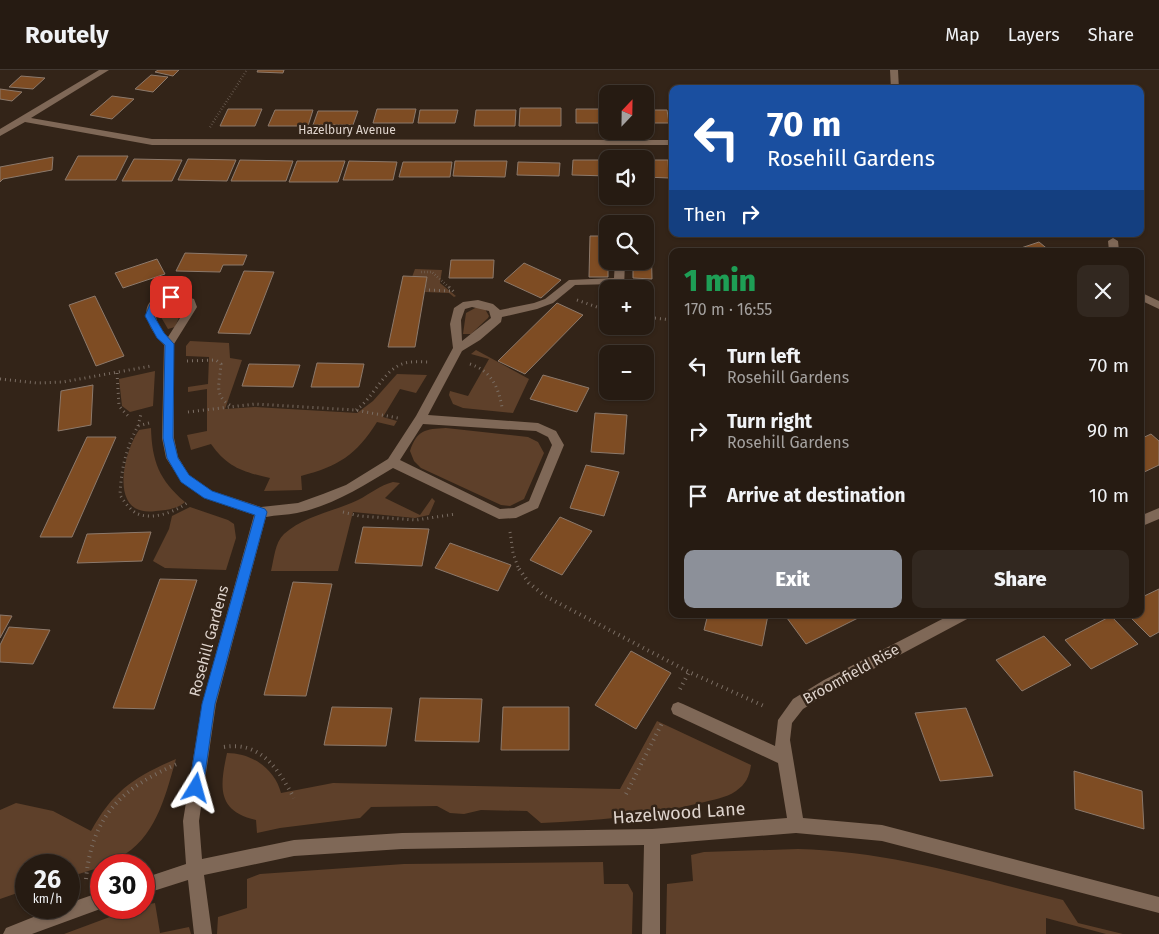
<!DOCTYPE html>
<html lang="en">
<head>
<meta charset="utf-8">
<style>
	:root { --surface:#261b12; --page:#322820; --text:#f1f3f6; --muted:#a4a19f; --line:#423932; --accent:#8c9099 }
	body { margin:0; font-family:"Fira Sans",sans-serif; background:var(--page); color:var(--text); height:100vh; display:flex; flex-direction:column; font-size:19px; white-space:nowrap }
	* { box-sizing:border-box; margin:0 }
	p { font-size:16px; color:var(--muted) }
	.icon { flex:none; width:28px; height:28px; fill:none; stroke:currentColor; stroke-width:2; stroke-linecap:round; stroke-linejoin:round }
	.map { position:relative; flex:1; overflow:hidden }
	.sheet { position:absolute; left:669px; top:178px; width:475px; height:370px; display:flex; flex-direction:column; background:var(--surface); border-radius:10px; box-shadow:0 1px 4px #0004,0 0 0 1px var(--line) }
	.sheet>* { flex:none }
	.guide { position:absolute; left:669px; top:15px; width:475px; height:152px; border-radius:10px; box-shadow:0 1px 4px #0004,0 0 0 1px var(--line); background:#1a4fa0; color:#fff; overflow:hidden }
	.needle { width:32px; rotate:22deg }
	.controls { position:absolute; left:599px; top:15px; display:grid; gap:10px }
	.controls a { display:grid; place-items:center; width:55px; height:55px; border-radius:10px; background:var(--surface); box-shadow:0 1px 4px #0004,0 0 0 1px var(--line); font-size:25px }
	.speed { position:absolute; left:15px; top:784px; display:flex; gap:10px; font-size:25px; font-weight:700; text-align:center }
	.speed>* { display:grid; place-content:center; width:65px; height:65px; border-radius:50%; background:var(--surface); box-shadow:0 1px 4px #0004,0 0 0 1px var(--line); line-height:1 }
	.speed small { font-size:12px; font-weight:400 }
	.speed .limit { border:8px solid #d22; background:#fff; color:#111 }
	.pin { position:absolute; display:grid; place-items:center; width:42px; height:42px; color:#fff; margin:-21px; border-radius:10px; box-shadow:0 2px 8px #0006 }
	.me { position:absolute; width:55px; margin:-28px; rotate:8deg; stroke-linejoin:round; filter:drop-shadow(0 0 4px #0008) }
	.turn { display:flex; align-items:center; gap:18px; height:105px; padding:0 15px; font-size:22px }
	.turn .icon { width:65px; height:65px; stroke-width:2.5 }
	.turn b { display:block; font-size:35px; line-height:42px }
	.then { display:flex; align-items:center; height:48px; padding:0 15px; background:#0003; gap:10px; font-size:19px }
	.round { display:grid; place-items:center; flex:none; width:52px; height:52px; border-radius:10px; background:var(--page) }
	.summary { display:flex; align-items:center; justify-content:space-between; height:85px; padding:0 15px }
	h1 { font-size:30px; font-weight:800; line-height:38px; color:#1e9e55 }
	.action { display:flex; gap:10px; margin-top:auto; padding:10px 15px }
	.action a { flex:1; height:58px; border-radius:10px; background:var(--accent); color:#fff; font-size:20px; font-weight:800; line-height:58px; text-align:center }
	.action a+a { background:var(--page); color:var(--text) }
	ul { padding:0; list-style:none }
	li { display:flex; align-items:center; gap:15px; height:65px; padding:0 15px }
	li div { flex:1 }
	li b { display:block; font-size:19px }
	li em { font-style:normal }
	header { display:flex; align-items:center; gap:30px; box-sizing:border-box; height:70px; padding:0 25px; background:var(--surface); border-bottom:1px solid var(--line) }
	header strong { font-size:24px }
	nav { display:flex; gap:28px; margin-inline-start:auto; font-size:18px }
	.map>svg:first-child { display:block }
	.green { fill:#5e402a }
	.building { fill:#7e4c23; stroke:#8c796b }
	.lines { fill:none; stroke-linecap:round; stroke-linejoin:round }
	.path-far2 { stroke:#7a6d63; stroke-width:2.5; stroke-dasharray:0.5 2.5; stroke-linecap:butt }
	.path-far1 { stroke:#7a6d63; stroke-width:3; stroke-dasharray:1 4; stroke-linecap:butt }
	.path { stroke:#7a6d63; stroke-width:4; stroke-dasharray:1 4.5; stroke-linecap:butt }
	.minor { fill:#7f6857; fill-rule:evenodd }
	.route { fill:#1a73e8; stroke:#114b97 }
	.labels { text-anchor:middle; stroke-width:5; stroke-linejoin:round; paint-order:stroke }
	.far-street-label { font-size:12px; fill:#dfd4cd; stroke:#332418 }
	.street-label { font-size:15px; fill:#dfd4cd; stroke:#332418 }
	.near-street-label { font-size:18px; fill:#dfd4cd; stroke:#332418 }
</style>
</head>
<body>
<header>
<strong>Routely</strong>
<nav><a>Map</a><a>Layers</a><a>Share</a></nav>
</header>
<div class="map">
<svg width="1159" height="864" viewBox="0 0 1159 864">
	<rect width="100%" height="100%" fill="#332418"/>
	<!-- green -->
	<path class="green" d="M 415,199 L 442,200 L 440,213 L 456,226 L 454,227 L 449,223 L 425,222 L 427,207 L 412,207 Z
		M 174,232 L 179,234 L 183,238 L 175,257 L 168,259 L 158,242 C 160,234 167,233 174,232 Z
		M 477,237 L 485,239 L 489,246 L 488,248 L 471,264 L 463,264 L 466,243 Z
		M 190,271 L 229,273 L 230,288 L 242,290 L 225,339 L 255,337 L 357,343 L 373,331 L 397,304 L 427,305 L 416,323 L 400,319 L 383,347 L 397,351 L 394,356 L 377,352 C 356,385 339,396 301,406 L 302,420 L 264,421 L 270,408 C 243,402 227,397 211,374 L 191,380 L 187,365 L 207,361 L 207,319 L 188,322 L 188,317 L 208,314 L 209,287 L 186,286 L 186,276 Z
		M 476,280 L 529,309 L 513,343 L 463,338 L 453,334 L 449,325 L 450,321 L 468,326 L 489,289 L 471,284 Z
		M 155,301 L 153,336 L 130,342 L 122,336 L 119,309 Z
		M 151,358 C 152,391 159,410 185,432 C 177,439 167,440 156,441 C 108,448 123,383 139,360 Z
		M 446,358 L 528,367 L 538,372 L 544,383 L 524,429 L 510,436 L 501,435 L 421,398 L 414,391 L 410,381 C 417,360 425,359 446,358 Z
		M 393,412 L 400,413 L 385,428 L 420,445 L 432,428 L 435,431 L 429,445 L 415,448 L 353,442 L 338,501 L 271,501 C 274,489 275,472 284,464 C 304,446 335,441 358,430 C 370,424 380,415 393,412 Z
		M 190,437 L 228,450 L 234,454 L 236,468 L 226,500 L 165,498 L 153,491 L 169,459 L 172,446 Z
		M 657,651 L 751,695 C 749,707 746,714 736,721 C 726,728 712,730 700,733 C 648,746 595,751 541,753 L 527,741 L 481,740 L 464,744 L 450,743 L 437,736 L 371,737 L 360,748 L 280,758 L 257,763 L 256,750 C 216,741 220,716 227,683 C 252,683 275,699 281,723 L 333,713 L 620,719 Z
		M 176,689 C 165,727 156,768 119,788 C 113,791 108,795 101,795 L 101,797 L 69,807 L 69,795 L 26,795 L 26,820 L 0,829 L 0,740 L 16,733 L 53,741 L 91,761 C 113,721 134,707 176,689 Z
		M 798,779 C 889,781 975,808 1063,830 L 1078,853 L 1123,864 L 1106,864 L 1046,848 L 1046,864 L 666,864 L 667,814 L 693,811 L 691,785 L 704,782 Z
		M 603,792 L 604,814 L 628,814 L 633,823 L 632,864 L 217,864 L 218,847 L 247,838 L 247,809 L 260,804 L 404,794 Z
		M 155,833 L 160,863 L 189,857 L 191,864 L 64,864 L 134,838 L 144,838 L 144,835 Z"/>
	<!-- building -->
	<path class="building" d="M 158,0 L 179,0 L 173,6 L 155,2 Z
		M 258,0 L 284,0 L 283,3 L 257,2 Z
		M 151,5 L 168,7 L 153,22 L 135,19 Z
		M 21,6 L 45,8 L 33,19 L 9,17 Z
		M 0,19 L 22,22 L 12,31 L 0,29 Z
		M 112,26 L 134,29 L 112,49 L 90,45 Z
		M 520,38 L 561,38 L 561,56 L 519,56 Z
		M 228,39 L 262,39 L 255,56 L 220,56 Z
		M 377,39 L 416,39 L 413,53 L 373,53 Z
		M 576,39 L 608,39 L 608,53 L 576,53 Z
		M 275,40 L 313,40 L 308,56 L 268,56 Z
		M 420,40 L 458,40 L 455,53 L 418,53 Z
		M 476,40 L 516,40 L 515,56 L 474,56 Z
		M 645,40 L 667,40 L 669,53 L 645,53 Z
		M 318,41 L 358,41 L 353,55 L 313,55 Z
		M 78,86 L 128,86 L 116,110 L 65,110 Z
		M 53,87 L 52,100 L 3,109 L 0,112 L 0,97 Z
		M 134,89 L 182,90 L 172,111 L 122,111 Z
		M 188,89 L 236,90 L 227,111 L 178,110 Z
		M 240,90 L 293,91 L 286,111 L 231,111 Z
		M 573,90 L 608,90 L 608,106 L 572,105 Z
		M 645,90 L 668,90 L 669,108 L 645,107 Z
		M 297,91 L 345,91 L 338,112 L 289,112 Z
		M 349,91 L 397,92 L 393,110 L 343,110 Z
		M 455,91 L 507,91 L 505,107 L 453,106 Z
		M 403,92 L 452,92 L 450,107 L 399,107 Z
		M 518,92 L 560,93 L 559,106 L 517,105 Z
		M 590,166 L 608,166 L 608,207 L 589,207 Z
		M 645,167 L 651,168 L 652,209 L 633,208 L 633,191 L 645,191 Z
		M 1039,172 L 1050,181 L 1025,181 L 1021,178 Z
		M 185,183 L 247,185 L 243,195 L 223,195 L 220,202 L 176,201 Z
		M 157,189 L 165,204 L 123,218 L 115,203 Z
		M 451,190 L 494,190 L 493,208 L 449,208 Z
		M 524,193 L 561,210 L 541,228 L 504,211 Z
		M 244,201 L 274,202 L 250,264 L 218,263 Z
		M 403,206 L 427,207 L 415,277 L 388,277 Z
		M 95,226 L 124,286 L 96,296 L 69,235 Z
		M 557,233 L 583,245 L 525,304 L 498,291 Z
		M 317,293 L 364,294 L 359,317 L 311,317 Z
		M 249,294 L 300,295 L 293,317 L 242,316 Z
		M 543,305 L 589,318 L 577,342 L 530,329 Z
		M 93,315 L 91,355 L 58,361 L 61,321 Z
		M 595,343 L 627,345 L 624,384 L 591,382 Z
		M 1151,364 L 1159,371 L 1159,395 L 1140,404 L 1140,369 Z
		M 87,367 L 116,367 L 72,467 L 40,467 Z
		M 586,395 L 619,402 L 604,446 L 570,438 Z
		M 560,447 L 592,461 L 562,505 L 530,490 Z
		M 363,457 L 429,459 L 422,496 L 355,493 Z
		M 151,462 L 142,491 L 77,493 L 87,464 Z
		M 450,473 L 511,495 L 498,521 L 435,498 Z
		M 160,509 L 197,510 L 154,639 L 113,638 Z
		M 293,512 L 332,514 L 306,626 L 264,625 Z
		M 1159,519 L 1159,562 L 1150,567 L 1127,544 L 1140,544 L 1140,528 Z
		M 708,544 L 768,545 L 762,576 L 704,560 Z
		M 784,544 L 855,544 L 858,548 L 806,574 Z
		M 0,545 L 12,546 L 0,568 Z
		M 1111,546 L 1138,574 L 1091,599 L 1065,570 Z
		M 9,557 L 50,560 L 33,594 L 0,592 L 0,575 Z
		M 1044,566 L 1071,595 L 1022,621 L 996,590 Z
		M 631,581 L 671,603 L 636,659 L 595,635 Z
		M 420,628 L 482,629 L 479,672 L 415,671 Z
		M 332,637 L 392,638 L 386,676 L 324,675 Z
		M 503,637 L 569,637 L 569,680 L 501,680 Z
		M 966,638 L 993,706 L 940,711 L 915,643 Z
		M 1074,701 L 1142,721 L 1144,759 L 1075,739 Z"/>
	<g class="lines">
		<!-- path-far2 -->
		<path class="path-far2" d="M 210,57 L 247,0
			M 421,202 L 432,202 L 450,218"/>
		<!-- path-far1 -->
		<path class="path-far1" d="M 449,217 L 454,222
			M 429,220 L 452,221
			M 577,230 L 608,241
			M 645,247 L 672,250
			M 187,291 L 216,290 L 221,294 C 220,311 213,326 230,335
			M 470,294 C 491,301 498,316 502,337
			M 117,303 L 119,336 L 128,346
			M 0,309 L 37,313 L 63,312 L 151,296
			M 356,340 C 374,328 383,299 405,293 C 412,291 421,292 429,292
			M 188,342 L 255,334 L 355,340 L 398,348
			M 149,353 L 138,356 C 126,378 121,400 120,425 C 124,431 129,439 136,443 C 151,451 176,442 188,432
			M 138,356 L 141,344
			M 343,442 L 359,446 L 416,450 L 456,444
			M 510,462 L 513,483 L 519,500"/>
		<!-- path -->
		<path class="path" d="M 519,499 L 529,513 L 545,526 L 689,602 L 764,636
			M 680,619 L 689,602
			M 224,677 C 261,671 278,699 294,728
			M 626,724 L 663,651
			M 86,809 C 92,745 122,718 179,693"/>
		<!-- minor -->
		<path class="minor" d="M 99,0 L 109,0 L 31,48 L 152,69 L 672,70 L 672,75 L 152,75 L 25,52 L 0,66 L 0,59 Z
			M 890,0 L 898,0 L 899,19 L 891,19 Z
			M 1113,168 L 1118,171 L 1119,181 L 1109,181 L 1108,171 Z
			M 615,191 L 625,191 L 624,219 L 614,219 L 614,214 L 575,215 L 553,233 L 537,239 L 502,247 L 501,252 L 480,270 L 462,281 L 428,345 L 538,353 L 556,361 L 564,375 L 538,438 L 516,448 L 499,449 L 393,398 C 363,416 332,436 297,443 C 287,445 276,445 266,447 L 216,634 L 199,751 L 202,789 L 294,770 L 402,763 L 652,759 L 787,748 L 778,693 L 673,644 L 671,639 L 673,634 L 678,632 L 683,634 L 775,676 L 778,650 L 793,629 L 824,610 L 952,544 L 971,544 L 969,548 L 834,620 L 803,639 L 792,653 L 790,670 L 803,748 L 882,755 L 1159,827 L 1159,843 L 882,771 L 796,763 L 660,774 L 660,864 L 642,864 L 644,775 L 402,779 L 294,786 L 204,805 L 212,864 L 194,864 L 188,810 L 144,824 L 144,808 L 186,794 L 183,751 L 202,634 L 254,445 L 204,428 L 181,411 L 166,388 L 162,368 L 164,275 C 129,239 150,214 194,229 L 197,237 L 174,274 L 174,368 L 178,387 L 189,405 L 212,421 L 261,437 L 298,433 L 323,424 L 346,415 L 388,389 L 416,346 L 453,278 L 450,254 L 454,238 L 463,232 L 478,230 L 493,234 L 500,240 L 534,233 L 545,229 L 569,210 L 614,208 ZM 172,231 L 186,233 L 187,237 L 168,267 C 160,258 152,248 158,236 ZM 472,237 L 489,241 L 491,248 L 462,271 L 461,250 L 465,239 ZM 423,354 L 536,361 L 548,367 L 552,375 L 529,431 L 514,438 L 500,439 L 400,390 Z
			M 1140,222 L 1159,231 L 1159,239 L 1140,230 Z
			M 1159,438 L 1159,449 L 1140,457 L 1140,446 Z
			M 101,822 L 101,838 L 103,838 L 32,864 L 3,864 L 6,858 L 56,838 L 69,838 L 69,833 Z"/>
	</g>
	<!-- route -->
	<path class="route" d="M 171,224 L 176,227 L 175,229 L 158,236 L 154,246 L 164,263 L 174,274 L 173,368 L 178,388 L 189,405 L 212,421 L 265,439 L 267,442 L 215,634 L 203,718 L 201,723 L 196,725 L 191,723 L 189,718 L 202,634 L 255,445 L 204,428 L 181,412 L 167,388 L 163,368 L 165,275 L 157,268 L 145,246 L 151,232 Z"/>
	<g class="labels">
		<!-- far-street labels -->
		<g class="far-street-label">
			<text x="347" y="64">Hazelbury Avenue</text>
		</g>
		<!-- street labels -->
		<g class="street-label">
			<text transform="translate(209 571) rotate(-75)" y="5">Rosehill Gardens</text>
			<text transform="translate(851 604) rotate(-29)" y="5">Broomfield Rise</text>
		</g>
		<!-- near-street labels -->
		<g class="near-street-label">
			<text transform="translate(679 743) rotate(-4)" y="6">Hazelwood Lane</text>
		</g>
	</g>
</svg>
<div class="controls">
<a><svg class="needle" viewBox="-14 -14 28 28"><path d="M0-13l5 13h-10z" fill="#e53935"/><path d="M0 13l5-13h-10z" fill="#a4a19f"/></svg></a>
<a><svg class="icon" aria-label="sound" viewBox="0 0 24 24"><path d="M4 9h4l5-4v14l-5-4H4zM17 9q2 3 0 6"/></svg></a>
<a><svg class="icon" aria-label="search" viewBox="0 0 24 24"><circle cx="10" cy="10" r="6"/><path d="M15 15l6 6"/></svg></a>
<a>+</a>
<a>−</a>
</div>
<div class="speed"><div>26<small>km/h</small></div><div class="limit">30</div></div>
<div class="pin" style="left:171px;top:227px;background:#d93025"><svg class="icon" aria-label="arrive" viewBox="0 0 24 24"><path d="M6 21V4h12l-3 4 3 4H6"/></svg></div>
<svg class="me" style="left:196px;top:718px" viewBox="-20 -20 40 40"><path d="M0-17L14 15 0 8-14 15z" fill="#1a73e8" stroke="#fff" stroke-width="4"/></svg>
<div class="guide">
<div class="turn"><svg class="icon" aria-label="left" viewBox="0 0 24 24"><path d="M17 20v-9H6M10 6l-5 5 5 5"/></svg><div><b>70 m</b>Rosehill Gardens</div></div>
<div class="then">Then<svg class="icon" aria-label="right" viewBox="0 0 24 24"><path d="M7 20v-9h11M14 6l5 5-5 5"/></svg></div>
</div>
<section class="sheet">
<div class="summary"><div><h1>1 min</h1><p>170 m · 16:55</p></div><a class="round"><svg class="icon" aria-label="close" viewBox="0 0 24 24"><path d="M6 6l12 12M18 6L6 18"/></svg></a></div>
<ul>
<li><svg class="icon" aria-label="left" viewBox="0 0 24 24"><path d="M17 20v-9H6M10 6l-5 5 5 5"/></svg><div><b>Turn left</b><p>Rosehill Gardens</p></div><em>70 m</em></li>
<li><svg class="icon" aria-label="right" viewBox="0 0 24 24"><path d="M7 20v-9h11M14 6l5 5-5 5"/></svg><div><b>Turn right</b><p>Rosehill Gardens</p></div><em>90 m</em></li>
<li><svg class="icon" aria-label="arrive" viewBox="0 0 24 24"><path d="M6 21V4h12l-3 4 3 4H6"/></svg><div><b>Arrive at destination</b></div><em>10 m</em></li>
</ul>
<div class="action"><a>Exit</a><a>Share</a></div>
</section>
</div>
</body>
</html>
